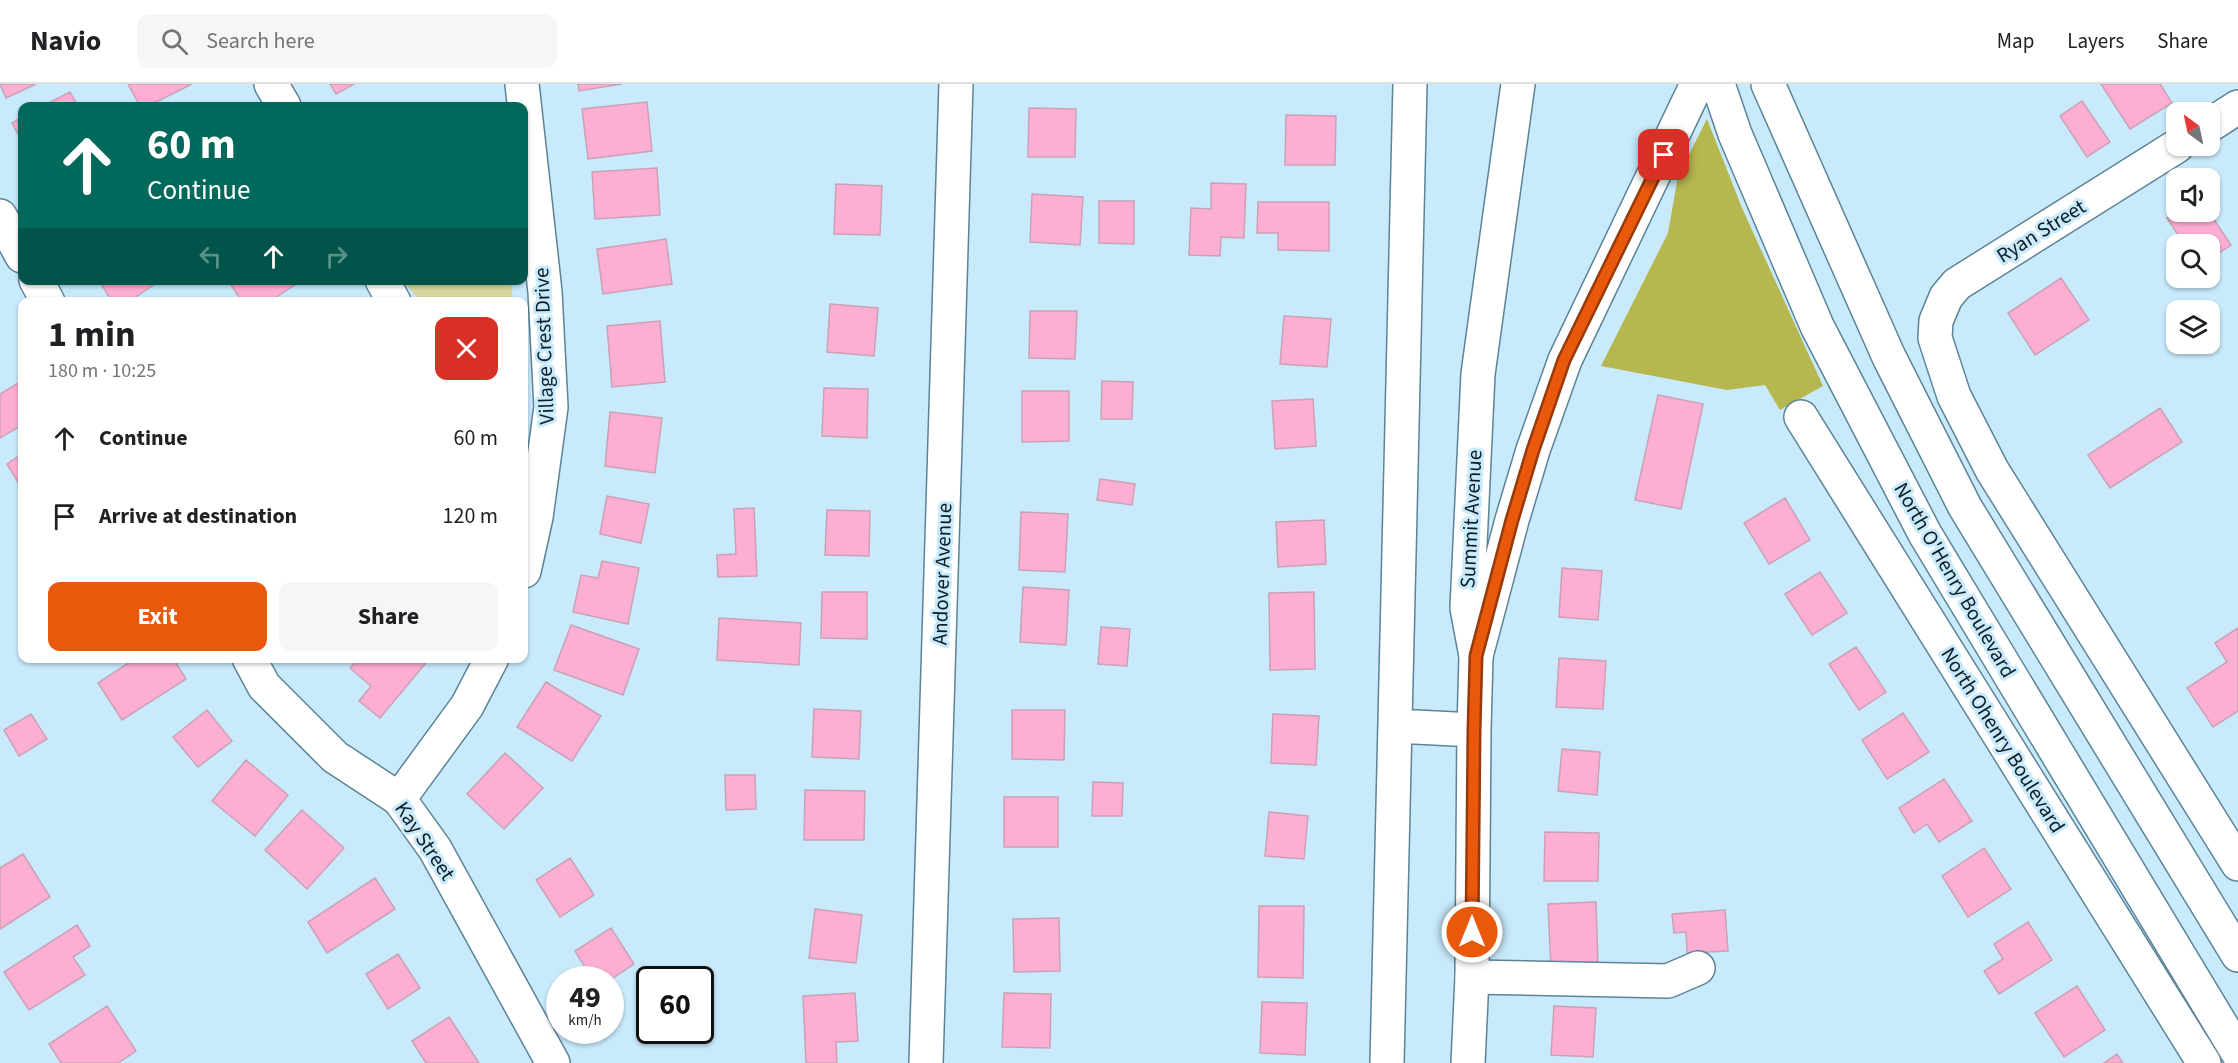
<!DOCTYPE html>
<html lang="en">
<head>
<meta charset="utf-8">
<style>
	:root { --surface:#fff; --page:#f6f6f6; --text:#202124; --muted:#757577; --line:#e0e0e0; --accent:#ea580c }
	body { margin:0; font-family:"Source Sans 3",sans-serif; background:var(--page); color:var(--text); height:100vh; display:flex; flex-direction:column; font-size:22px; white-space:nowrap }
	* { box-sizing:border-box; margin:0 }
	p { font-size:20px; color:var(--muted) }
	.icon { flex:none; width:33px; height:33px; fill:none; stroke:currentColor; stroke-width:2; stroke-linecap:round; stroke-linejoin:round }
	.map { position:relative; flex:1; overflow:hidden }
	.details { position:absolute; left:18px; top:213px; width:510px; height:366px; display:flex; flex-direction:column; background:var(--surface); border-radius:12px; box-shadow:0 2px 4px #0004 }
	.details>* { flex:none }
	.banner { position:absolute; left:18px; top:18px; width:510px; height:183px; border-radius:12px; box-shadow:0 2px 4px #0004; background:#00695c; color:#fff; overflow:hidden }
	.needle { width:39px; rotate:327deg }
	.tools { position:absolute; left:2166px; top:18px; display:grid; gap:12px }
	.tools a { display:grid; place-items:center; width:54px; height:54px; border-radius:12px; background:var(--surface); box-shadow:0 2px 4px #0004; font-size:30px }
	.speed { position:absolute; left:546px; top:882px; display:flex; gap:12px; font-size:30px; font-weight:700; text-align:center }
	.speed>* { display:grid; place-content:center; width:78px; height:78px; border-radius:50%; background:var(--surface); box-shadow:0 2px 4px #0004; line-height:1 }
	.speed small { font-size:15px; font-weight:400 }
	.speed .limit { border:3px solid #111; border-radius:9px; background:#fff; color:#111 }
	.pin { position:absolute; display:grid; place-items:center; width:51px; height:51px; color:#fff; margin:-26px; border-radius:12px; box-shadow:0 3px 9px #0006 }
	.me { position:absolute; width:66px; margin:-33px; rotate:0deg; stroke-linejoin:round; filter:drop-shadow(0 0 4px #0008) }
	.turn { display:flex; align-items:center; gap:21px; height:126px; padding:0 30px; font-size:27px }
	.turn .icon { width:78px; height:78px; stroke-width:2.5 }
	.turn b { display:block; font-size:42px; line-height:51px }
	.lanes { display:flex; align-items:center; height:57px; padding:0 30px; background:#0003; justify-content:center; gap:30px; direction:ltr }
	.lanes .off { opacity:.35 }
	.round { display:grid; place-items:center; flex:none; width:63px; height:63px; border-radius:12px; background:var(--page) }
	.head { display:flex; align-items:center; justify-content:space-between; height:102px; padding:0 30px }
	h1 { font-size:36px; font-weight:700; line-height:45px }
	.primary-button { display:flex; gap:12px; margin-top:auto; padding:12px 30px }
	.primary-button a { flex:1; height:69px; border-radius:12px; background:var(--accent); color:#fff; font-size:24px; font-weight:700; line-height:69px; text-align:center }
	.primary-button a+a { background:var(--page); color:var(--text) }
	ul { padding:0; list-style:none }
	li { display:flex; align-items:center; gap:18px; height:78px; padding:0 30px }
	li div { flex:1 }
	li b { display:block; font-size:22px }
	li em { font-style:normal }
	header { display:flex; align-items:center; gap:36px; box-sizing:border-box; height:84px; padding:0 30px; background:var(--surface); border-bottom:2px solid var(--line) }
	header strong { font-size:28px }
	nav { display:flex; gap:33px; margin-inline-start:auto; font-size:21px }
	.search { width:420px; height:54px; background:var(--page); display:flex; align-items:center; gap:15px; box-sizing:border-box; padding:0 21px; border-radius:12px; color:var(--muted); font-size:22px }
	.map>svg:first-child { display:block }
	.green { fill:#d6d89b }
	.forest { fill:#b6b74f }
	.building { fill:#fcaed3; stroke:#cba2b5; stroke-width:1.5 }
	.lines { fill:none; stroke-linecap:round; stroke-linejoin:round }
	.minor-casing { stroke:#5b8497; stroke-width:36 }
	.major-casing { stroke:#5b8497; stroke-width:36 }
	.highway-casing { stroke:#5b8497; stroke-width:36 }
	.minor { stroke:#fff; stroke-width:33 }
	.major { stroke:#fff; stroke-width:33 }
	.highway { stroke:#fff; stroke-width:33 }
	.route-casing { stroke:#983908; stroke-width:15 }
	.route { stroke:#ea580c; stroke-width:10 }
	.labels { text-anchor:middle; stroke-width:6; stroke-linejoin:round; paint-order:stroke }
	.street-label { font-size:21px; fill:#0d1e25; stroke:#c8eafc }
</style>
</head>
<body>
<header>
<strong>Navio</strong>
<div class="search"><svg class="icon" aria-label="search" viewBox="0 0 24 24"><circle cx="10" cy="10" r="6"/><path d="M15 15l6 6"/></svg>Search here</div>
<nav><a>Map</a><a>Layers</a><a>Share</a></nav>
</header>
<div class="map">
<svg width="2238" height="979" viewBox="0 0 2238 979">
	<rect width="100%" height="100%" fill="#c8eafc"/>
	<!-- green -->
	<path class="green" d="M 403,197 L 511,197 L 513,217 L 420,217 Z"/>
	<!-- forest -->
	<path class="forest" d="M 1707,35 L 1742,124 L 1823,302 L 1780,326 L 1765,301 L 1727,306 L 1601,282 L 1668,149 L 1678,92 Z"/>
	<!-- building -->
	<path class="building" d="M 0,0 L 36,0 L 6,14 Z
		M 128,0 L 192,0 L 148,22 L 140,22 Z
		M 330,0 L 354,0 L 336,10 Z
		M 578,0 L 622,0 L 579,7 Z
		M 2101,0 L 2160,0 L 2172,19 L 2130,45 Z
		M 70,8 L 78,22 L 43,22 Z
		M 2082,17 L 2110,58 L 2087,73 L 2060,32 Z
		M 647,18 L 652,67 L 588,75 L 582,25 Z
		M 1029,24 L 1076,25 L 1075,73 L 1028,73 Z
		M 1286,31 L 1336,32 L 1335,81 L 1285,81 Z
		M 22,33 L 22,58 L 12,39 Z
		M 657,84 L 660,131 L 595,135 L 592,88 Z
		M 1211,99 L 1246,100 L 1244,154 L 1221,153 L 1220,172 L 1189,171 L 1191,124 L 1211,125 Z
		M 836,100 L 882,102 L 880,151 L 834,150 Z
		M 1032,110 L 1083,113 L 1080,161 L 1030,158 Z
		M 1099,117 L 1134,117 L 1134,160 L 1099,159 Z
		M 1258,118 L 1329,118 L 1329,167 L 1278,166 L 1278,149 L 1257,149 Z
		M 2177,128 L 2209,128 L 2231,161 L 2210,175 L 2210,160 L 2184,160 L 2167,134 Z
		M 666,155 L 672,200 L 603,210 L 597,165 Z
		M 2061,194 L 2089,236 L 2035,271 L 2008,229 Z
		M 99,196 L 161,196 L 128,218 L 112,218 Z
		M 228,196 L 302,196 L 269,218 L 242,218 Z
		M 830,220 L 878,224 L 874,272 L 827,268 Z
		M 1030,227 L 1077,227 L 1075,275 L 1029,274 Z
		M 1284,232 L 1331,235 L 1327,283 L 1280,280 Z
		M 660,237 L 665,298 L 612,303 L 607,242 Z
		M 1102,297 L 1133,298 L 1132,335 L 1101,335 Z
		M 20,298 L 22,302 L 22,341 L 0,354 L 0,310 Z
		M 824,304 L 868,305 L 867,354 L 822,352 Z
		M 1022,307 L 1069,307 L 1069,357 L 1022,358 Z
		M 1658,311 L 1703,320 L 1681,425 L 1635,416 Z
		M 1313,315 L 1316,362 L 1275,365 L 1272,317 Z
		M 2160,324 L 2182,358 L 2110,404 L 2088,371 Z
		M 610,328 L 662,334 L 655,389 L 605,382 Z
		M 22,370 L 22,405 L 7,380 Z
		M 1100,395 L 1135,400 L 1132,421 L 1097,416 Z
		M 607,412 L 649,420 L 641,459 L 600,450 Z
		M 1785,414 L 1810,456 L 1769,480 L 1744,439 Z
		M 754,424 L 757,492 L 718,493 L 717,471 L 736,470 L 734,425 Z
		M 827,426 L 870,427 L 869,472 L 825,471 Z
		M 1021,428 L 1068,430 L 1065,488 L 1019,486 Z
		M 1324,436 L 1326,480 L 1278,483 L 1276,438 Z
		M 602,477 L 639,484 L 628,540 L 573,528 L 581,491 L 598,494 Z
		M 1562,484 L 1602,487 L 1598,536 L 1559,533 Z
		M 1820,488 L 1847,529 L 1812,551 L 1785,510 Z
		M 1023,503 L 1069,506 L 1066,561 L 1020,558 Z
		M 822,508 L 867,508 L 867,555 L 821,554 Z
		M 1314,508 L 1315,585 L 1270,586 L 1269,509 Z
		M 719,534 L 801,539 L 799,581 L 717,576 Z
		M 571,541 L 639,565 L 623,611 L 554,586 Z
		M 1101,543 L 1130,545 L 1127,582 L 1098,580 Z
		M 2238,544 L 2238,627 L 2213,643 L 2187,604 L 2227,578 L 2215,559 Z
		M 1856,563 L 1886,608 L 1859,626 L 1829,580 Z
		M 136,574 L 173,574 L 186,595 L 122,636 L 98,599 Z
		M 359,574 L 430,574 L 380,634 L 359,617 L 371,602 L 350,584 Z
		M 1559,574 L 1606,577 L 1603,625 L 1556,623 Z
		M 546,598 L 601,632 L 572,677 L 517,643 Z
		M 814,625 L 861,627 L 859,675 L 812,673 Z
		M 207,626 L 232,657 L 198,683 L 173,653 Z
		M 1012,626 L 1065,626 L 1064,676 L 1012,675 Z
		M 1903,629 L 1929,668 L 1887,695 L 1862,656 Z
		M 31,630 L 47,655 L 19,672 L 4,646 Z
		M 1273,630 L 1319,632 L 1316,681 L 1271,679 Z
		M 1562,665 L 1600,668 L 1597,711 L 1558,707 Z
		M 505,669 L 543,704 L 504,745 L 467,710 Z
		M 246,676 L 288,711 L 255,752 L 212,717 Z
		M 725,691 L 755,691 L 756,725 L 726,726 Z
		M 1944,695 L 1972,737 L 1939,758 L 1927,740 L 1914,749 L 1899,724 Z
		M 1093,698 L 1123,699 L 1122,732 L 1092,732 Z
		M 805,706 L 865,707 L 864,756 L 804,756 Z
		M 1004,713 L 1058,713 L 1058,763 L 1004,763 Z
		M 302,726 L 344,764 L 307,805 L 265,766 Z
		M 1269,728 L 1308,732 L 1304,775 L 1265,772 Z
		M 1545,748 L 1599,749 L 1598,797 L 1544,797 Z
		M 1984,764 L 2011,805 L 1968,833 L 1942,792 Z
		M 23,770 L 50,813 L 0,845 L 0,784 Z
		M 570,774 L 594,811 L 560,833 L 536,796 Z
		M 375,794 L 395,825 L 327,869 L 308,838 Z
		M 1596,818 L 1598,883 L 1551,885 L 1548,820 Z
		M 1259,822 L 1304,822 L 1303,894 L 1258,893 Z
		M 815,825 L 862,831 L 856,879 L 809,874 Z
		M 1725,826 L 1728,867 L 1687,869 L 1686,848 L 1674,849 L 1672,830 Z
		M 1059,834 L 1060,887 L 1014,888 L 1013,835 Z
		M 2028,838 L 2052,876 L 1999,910 L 1984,887 L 2003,875 L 1994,860 Z
		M 77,841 L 90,862 L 73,873 L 85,891 L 29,926 L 4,888 Z
		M 611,844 L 634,880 L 610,896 L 593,896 L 575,867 Z
		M 398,870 L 420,904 L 388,925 L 366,890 Z
		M 2077,902 L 2105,946 L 2064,973 L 2035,929 Z
		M 855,909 L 858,957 L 836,958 L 837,979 L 806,979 L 803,912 Z
		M 1004,909 L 1051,910 L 1050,964 L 1002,963 Z
		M 1262,918 L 1307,919 L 1305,971 L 1260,969 Z
		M 107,922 L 136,967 L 118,979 L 61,979 L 49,960 Z
		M 1554,922 L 1596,924 L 1593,973 L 1551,971 Z
		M 449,933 L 479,979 L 426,979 L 412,957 Z
		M 2117,970 L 2123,979 L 2104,979 Z"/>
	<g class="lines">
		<!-- minor casing -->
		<g class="minor-casing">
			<path id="minor" d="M 271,0 L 284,22
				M 522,0 L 545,208 L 551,323 L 536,433 L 524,487
				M 2210,41 L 2238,23
				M 2177,62 L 1957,200 L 1946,213 L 1936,237 L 1935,254 L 1954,312 L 1992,386 L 2238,780
				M 0,132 L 22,172
				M 36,196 L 48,218
				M 382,196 L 394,218
				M 1801,333 L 2204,979
				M 249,574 L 264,602 L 335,673 L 399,715 L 435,765 L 553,979
				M 399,715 L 467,622 L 492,574
				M 1472,893 L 1668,897 L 1698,884
				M 926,979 L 956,0"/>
		</g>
		<!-- major casing -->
		<g class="major-casing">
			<path id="major" d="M 1396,642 L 1474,646
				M 1387,979 L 1410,0
				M 1468,979 L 1472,893 L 1474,646 L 1476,572 L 1467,524 L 1478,290 L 1518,0"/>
		</g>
		<!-- highway casing -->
		<g class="highway-casing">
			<path id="highway" d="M 1718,0 L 1735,50 L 1817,242 L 1925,450 L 2238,969
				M 1768,0 L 1889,273 L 1965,423 L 2238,871
				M 1476,572 L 1512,436 L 1533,366 L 1565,276 L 1697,0"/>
		</g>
		<!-- minor -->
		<use href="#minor" class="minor"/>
		<!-- major -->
		<use href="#major" class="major"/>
		<!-- highway -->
		<use href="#highway" class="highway"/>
	</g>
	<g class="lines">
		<!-- route casing -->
		<g class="route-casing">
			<path id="route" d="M 1472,848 L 1474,646 L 1476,572 L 1512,436 L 1533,366 L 1564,276 L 1664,71"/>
		</g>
		<!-- route -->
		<use href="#route" class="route"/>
	</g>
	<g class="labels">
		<!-- street labels -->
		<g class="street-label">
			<text transform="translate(2041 147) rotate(-32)" y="7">Ryan Street</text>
			<text transform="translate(544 262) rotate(-92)" y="7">Village Crest Drive</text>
			<text transform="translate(1471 435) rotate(-87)" y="7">Summit Avenue</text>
			<text transform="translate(942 490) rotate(-88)" y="7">Andover Avenue</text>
			<text transform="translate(1955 496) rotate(60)" y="7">North O'Henry Boulevard</text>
			<text transform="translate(2003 656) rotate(58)" y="7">North Ohenry Boulevard</text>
			<text transform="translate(425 757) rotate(56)" y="7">Kay Street</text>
		</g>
	</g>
</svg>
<div class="tools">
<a><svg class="needle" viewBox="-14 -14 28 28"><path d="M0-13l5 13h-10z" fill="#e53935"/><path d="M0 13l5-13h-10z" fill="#757577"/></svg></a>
<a><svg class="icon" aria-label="sound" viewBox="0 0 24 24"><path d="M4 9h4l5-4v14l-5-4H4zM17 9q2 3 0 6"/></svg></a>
<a><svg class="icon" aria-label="search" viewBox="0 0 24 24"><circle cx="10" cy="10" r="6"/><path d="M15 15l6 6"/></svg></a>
<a><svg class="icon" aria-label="layers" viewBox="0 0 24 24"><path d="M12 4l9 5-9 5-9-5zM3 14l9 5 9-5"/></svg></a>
</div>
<div class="speed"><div>49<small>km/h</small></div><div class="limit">60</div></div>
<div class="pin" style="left:1664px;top:71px;background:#d93025"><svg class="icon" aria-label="arrive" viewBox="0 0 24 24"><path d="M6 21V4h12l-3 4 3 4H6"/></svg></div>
<svg class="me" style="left:1472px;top:848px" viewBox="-20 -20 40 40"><circle r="17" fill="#ea580c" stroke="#fff" stroke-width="3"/><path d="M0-11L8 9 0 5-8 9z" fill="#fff"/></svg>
<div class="banner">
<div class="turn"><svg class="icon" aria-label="ahead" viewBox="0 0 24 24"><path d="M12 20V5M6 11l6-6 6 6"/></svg><div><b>60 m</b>Continue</div></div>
<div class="lanes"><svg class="icon off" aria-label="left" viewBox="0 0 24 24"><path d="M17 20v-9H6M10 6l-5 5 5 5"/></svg><svg class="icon" aria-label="ahead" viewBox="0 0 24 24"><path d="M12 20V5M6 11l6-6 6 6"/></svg><svg class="icon off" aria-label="right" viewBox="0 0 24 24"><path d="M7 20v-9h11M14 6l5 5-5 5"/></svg></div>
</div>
<section class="details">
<div class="head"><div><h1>1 min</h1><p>180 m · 10:25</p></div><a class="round" style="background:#d93025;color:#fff"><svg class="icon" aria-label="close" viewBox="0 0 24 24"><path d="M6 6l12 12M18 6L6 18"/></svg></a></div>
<ul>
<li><svg class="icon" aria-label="ahead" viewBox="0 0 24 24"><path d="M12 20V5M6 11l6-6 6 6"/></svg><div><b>Continue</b></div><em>60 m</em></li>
<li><svg class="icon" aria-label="arrive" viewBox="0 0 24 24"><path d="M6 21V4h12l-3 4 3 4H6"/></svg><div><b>Arrive at destination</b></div><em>120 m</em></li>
</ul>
<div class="primary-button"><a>Exit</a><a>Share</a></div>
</section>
</div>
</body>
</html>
